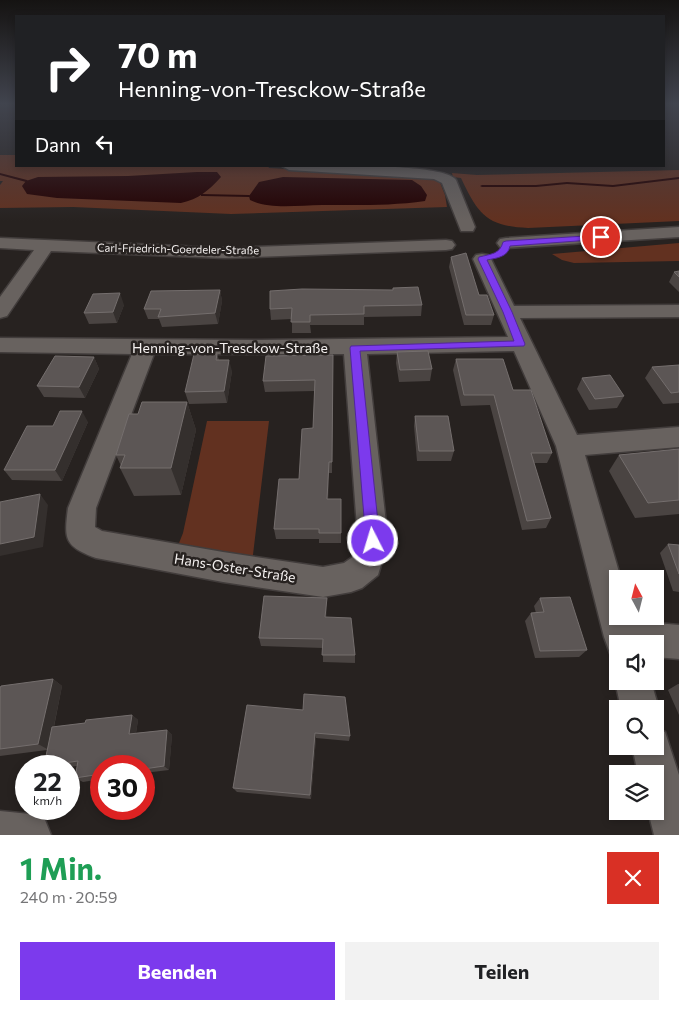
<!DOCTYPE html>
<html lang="de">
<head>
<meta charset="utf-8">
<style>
	:root { --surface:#fff; --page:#f2f2f2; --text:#202124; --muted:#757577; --accent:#7c3aed }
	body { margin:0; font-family:Commissioner,sans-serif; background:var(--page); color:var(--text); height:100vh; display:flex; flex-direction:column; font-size:19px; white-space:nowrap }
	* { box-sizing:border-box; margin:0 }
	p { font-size:16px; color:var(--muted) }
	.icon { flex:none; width:28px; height:28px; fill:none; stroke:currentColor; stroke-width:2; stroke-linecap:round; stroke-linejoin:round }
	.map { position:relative; height:835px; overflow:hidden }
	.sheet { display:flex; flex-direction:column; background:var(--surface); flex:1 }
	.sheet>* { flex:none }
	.guide { position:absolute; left:15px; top:15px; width:650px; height:152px; border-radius:0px; box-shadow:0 2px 8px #0003; background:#202124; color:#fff; overflow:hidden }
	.needle { width:32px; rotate:353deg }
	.tools { position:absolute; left:609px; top:570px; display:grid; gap:10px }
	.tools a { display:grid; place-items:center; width:55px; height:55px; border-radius:0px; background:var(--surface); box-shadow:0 2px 8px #0003; font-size:25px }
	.speed { position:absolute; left:15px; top:755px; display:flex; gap:10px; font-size:25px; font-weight:700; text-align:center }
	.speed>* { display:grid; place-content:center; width:65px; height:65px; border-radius:50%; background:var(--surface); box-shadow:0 2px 8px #0003; line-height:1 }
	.speed small { font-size:12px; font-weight:400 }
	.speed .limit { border:8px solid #d22; background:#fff; color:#111 }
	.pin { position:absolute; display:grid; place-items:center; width:42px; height:42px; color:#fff; margin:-21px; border:2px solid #fff; border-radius:50%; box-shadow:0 1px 5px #0007 }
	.me { position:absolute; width:55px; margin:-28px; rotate:355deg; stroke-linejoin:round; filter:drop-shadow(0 0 4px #0008) }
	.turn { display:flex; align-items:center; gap:18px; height:105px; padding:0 20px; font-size:22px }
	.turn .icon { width:65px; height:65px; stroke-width:2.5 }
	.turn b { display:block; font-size:35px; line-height:42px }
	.then { display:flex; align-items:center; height:48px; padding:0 20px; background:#0003; gap:10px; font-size:19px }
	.round { display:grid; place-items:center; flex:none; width:52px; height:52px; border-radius:0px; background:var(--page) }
	.head { display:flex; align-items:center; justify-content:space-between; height:85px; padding:0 20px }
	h1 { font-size:30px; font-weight:700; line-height:38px; color:#1e9e55 }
	.cta { display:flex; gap:10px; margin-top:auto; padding:10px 20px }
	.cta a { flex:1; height:58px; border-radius:0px; background:var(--accent); color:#fff; font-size:20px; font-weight:700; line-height:58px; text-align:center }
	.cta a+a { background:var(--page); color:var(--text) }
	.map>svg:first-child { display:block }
	.green { fill:#623120 }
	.water { fill:#240000 }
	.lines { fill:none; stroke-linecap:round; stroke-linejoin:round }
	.stream { fill:#240000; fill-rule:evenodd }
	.minor-casing { stroke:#423d3c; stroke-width:3 }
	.minor { fill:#68625f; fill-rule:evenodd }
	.wall { fill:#4a4442 }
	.shaded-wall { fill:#342f2d }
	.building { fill:#5c5655; stroke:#746e6d }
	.route { fill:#7c3aed; stroke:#51269a }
	.labels { text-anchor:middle; stroke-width:5; stroke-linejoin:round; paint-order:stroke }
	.far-street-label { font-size:11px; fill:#f4f0ef; stroke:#272220 }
	.street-label { font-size:14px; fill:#f4f0ef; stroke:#272220 }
</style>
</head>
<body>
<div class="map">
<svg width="679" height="835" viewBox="0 0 679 835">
	<rect width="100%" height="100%" fill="#272220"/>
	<!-- green -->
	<path class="green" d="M 0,155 L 16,155 L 16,166 L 268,166 L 269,168 L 427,177 L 439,180 L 445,195 L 447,207 L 231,214 L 73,207 L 0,208 L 0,185 L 3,181 L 0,181 Z
		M 679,170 L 679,221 L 528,228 C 486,226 478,214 461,178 L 453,177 L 452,173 L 477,175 Z
		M 679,243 L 679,261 L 574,263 L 562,260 L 552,254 Z
		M 207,421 L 269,421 L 252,563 L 175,553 L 183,533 Z"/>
	<!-- water -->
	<path class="water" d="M 197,172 L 217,172 L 221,177 C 208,191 199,199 181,203 L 57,198 L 27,194 L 22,186 L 26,181 L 38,177 L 128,176 Z
		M 283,177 L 412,180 L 421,186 L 427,195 L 425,201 C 391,206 356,205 322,205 C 299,205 270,210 250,200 L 249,196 L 259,182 Z"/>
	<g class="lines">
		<!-- stream -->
		<path class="stream" d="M 0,173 L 27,180 L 28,181 L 26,182 L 0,175 Z
			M 679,177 L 679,179 L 613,187 L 567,184 L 536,187 L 482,187 L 480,186 L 482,185 L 536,185 L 567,182 L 613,185 Z
			M 201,194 L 249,195 L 251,196 L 249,197 L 203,196 L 201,196 Z"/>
		<!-- minor casing -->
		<g class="minor-casing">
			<path id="minor" d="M 282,166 C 309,166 444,162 456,180 L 475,227 L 473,231 L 461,231 L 442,183 L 434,179 L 289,170 Z
				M 679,227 L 679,237 L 506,248 L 500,247 L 497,243 L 500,239 L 506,238 Z
				M 0,238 L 225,248 L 446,240 L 452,241 L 455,245 L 452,249 L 446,250 L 225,258 L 51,251 L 7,316 L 0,318 L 0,297 L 34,250 L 0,248 Z
				M 482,254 L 488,255 L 491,259 L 514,306 L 679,305 L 679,317 L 520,318 L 577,435 L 679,427 L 679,447 L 585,455 L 621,579 L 618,579 L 618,616 L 632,616 L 634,621 L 679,625 L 679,659 L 655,657 L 655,644 L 618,644 L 618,659 L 611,656 L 604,637 L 556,446 L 514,351 L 367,354 L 388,541 L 378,575 L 362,588 L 351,592 L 323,597 L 223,582 L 96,558 C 64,546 64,539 68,508 L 132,354 L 0,352 L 0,338 L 260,340 L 508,337 L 473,259 L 476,255 ZM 154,354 L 344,354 L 358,541 L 354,556 L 344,563 L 323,567 L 223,552 L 102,531 L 95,527 L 96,508 Z
				M 618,675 L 618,681 L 651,681 L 659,709 L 655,718 L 655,709 L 621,709 L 615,681 Z
				M 655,728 L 665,732 L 679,775 L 679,835 L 654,835 L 648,811 L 655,811 L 655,774 L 638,774 L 632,746 L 655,746 Z
				M 0,811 L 30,814 L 45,820 L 51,835 L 0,835 Z"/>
		</g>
		<!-- minor -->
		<use href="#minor" class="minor"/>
	</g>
	<!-- wall -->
	<path class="wall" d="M 451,257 L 494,315 L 491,325 L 464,325 L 449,267 Z
		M 679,271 L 679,292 L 669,282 L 674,272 Z
		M 393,288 L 422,305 L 421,316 L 364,317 L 364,325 L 310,325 L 311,333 L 292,333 L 292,319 L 271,320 L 270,309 L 393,290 Z
		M 220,290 L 222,301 L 218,324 L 162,327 L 159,319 L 148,319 L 144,309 Z
		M 124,305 L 117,323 L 89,324 L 84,313 Z
		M 397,352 L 432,369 L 430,381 L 399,382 L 396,363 Z
		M 217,354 L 219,360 L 232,371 L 227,403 L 189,404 L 185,392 Z
		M 333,355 L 332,473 L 329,473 L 328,499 L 341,499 L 341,543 L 319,543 L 319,539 L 276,539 L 274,529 L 299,479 L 313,428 L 315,391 L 265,392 L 263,381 Z
		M 94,357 L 99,369 L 85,398 L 44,397 L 37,386 Z
		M 456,359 L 513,390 L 552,453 L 547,463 L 534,463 L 551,518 L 546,528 L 522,530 L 490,405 L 461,406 L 453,370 Z
		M 679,365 L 679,403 L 663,404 L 645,378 L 652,367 Z
		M 582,378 L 624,396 L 617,408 L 589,410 L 577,389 Z
		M 187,402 L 196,430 L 181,495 L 134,496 L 120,468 L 121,466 L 116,455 L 138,414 Z
		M 415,416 L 454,451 L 451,461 L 417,461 L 414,426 Z
		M 88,422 L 62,481 L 12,480 L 4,470 L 53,426 Z
		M 679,449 L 679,514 L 635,518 L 609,471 L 619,455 Z
		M 668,544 L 679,545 L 679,592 L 673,591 L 660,553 Z
		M 327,598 L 326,617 L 355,655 L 355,663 L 323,662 L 323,648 L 261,646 L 259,638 Z
		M 540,598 L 587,650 L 579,657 L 535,658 L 525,621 L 531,613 L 536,613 L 534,606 Z
		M 53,679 L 62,686 L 54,727 L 85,723 L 132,715 L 138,720 L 136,733 L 167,730 L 172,735 L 169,770 L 144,773 L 144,766 L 101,766 L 101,779 L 83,782 L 75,778 L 77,766 L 69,767 L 69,766 L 44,766 L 47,750 L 0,756 L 0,688 Z
		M 678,684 L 679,684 L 679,715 L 668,690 Z
		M 247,705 L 350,736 L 349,741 L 316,738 L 311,799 L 237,792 L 233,788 Z"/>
	<!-- shaded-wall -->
	<path class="shaded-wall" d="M 220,290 L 222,301 L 218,324 L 215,313 Z
		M 120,293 L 124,305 L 117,323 L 113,312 Z
		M 94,357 L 99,369 L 85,398 L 79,387 Z
		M 229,360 L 232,371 L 227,403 L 224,391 Z
		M 187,402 L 196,430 L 181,495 L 171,468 Z
		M 82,411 L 88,422 L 62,481 L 55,470 Z
		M 329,462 L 329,473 L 328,509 L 327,499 Z
		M 40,494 L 48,505 L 43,547 L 0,556 L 0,544 Z
		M 327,598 L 327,607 L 326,626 L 325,617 Z
		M 53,679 L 62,686 L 49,750 L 38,744 Z
		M 132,715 L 138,720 L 135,739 L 129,734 Z
		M 167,730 L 172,735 L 169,770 L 164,766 Z
		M 315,733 L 316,738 L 311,799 L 310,795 Z"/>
	<!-- building -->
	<path class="building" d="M 466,253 L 479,295 L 487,295 L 494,315 L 466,315 L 451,257 Z
		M 679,271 L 679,277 L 674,272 Z
		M 418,287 L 422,305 L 364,306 L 364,314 L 310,315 L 310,322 L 291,322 L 292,308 L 270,309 L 270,291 L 302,289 L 393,290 L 393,288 Z
		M 220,290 L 215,313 L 158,317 L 161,309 L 144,309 L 151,291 Z
		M 120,293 L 113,312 L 84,313 L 93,294 Z
		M 428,351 L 432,369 L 400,370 L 397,352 Z
		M 194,354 L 217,354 L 216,360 L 229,360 L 224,391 L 185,392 Z
		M 333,355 L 332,462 L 329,462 L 327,499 L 341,499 L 341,533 L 319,533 L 319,529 L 274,529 L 279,479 L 299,479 L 302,429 L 313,428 L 315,380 L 263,381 L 266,356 Z
		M 55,356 L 94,357 L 79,387 L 37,386 Z
		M 456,359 L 503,359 L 513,390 L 531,390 L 552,453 L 531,453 L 551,518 L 527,521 L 494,395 L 464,395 Z
		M 679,365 L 679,392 L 671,393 L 652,367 Z
		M 610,375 L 624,396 L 595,399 L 582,378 Z
		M 142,402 L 187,402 L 171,468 L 120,468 L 125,455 L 116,455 L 129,414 L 138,414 Z
		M 60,411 L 82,411 L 55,470 L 4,470 L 27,426 L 53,426 Z
		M 415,416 L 448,416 L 454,451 L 419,451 Z
		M 679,449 L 679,500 L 648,503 L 619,455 Z
		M 40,494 L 34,537 L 0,544 L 0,502 Z
		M 668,544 L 679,545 L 679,574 Z
		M 264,596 L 327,598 L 325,617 L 351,618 L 355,655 L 322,655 L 323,639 L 259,638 Z
		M 570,597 L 587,650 L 540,651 L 531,613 L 544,612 L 540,598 Z
		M 53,679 L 38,744 L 0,749 L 0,688 L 1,686 Z
		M 304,694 L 345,697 L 350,736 L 315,733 L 310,795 L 233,788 L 247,705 L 303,710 Z
		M 132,715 L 129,734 L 167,730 L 164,766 L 144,769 L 144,766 L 101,766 L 101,774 L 75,778 L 78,761 L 44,766 L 52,727 L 85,723 L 86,720 Z"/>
	<!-- sky -->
	<linearGradient id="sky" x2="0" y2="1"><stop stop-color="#151312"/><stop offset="0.47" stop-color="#41444e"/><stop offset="1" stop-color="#41444e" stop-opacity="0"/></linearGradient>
	<rect width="679" height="221" fill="url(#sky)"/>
	<!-- route -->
	<path class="route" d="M 601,235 L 604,236 L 604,239 L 510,246 C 508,257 497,258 487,260 L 512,312 L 525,344 L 524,346 L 360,351 L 380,541 L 378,546 L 373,547 L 368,546 L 366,541 L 350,348 L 351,346 L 514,341 L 503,312 L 478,259 L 479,257 C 491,254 500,254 503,242 L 506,241 Z"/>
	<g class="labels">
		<!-- far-street labels -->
		<g class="far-street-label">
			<text transform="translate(178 249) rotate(1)" y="4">Carl-Friedrich-Goerdeler-Straße</text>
		</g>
		<!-- street labels -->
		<g class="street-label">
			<text x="230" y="353">Henning-von-Tresckow-Straße</text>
			<text transform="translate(235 568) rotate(9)" y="5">Hans-Oster-Straße</text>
		</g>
	</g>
</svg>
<div class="tools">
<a><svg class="needle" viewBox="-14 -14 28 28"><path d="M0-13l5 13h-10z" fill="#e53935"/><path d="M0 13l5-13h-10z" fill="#757577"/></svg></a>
<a><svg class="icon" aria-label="sound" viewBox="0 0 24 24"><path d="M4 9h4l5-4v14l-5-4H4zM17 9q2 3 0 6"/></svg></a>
<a><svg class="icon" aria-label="search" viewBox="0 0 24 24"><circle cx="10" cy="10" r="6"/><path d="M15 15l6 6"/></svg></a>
<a><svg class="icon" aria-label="layers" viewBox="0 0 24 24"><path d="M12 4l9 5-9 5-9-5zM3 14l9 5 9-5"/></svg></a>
</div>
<div class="speed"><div>22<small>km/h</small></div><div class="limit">30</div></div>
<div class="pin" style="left:601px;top:237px;background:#d93025"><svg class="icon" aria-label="arrive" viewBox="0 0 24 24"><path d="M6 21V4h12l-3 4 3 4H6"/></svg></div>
<svg class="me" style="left:373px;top:541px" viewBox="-20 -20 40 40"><circle r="17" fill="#7c3aed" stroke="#fff" stroke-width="3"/><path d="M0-11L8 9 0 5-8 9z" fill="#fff"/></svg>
<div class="guide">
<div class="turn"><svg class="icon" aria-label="right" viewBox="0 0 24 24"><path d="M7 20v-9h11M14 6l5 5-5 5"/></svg><div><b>70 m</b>Henning-von-Tresckow-Straße</div></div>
<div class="then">Dann<svg class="icon" aria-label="left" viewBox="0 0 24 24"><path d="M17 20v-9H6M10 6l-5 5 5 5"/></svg></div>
</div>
</div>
<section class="sheet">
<div class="head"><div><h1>1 Min.</h1><p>240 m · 20:59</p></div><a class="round" style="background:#d93025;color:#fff"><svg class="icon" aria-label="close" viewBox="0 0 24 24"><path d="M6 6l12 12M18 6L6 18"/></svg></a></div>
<div class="cta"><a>Beenden</a><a>Teilen</a></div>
</section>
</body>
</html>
